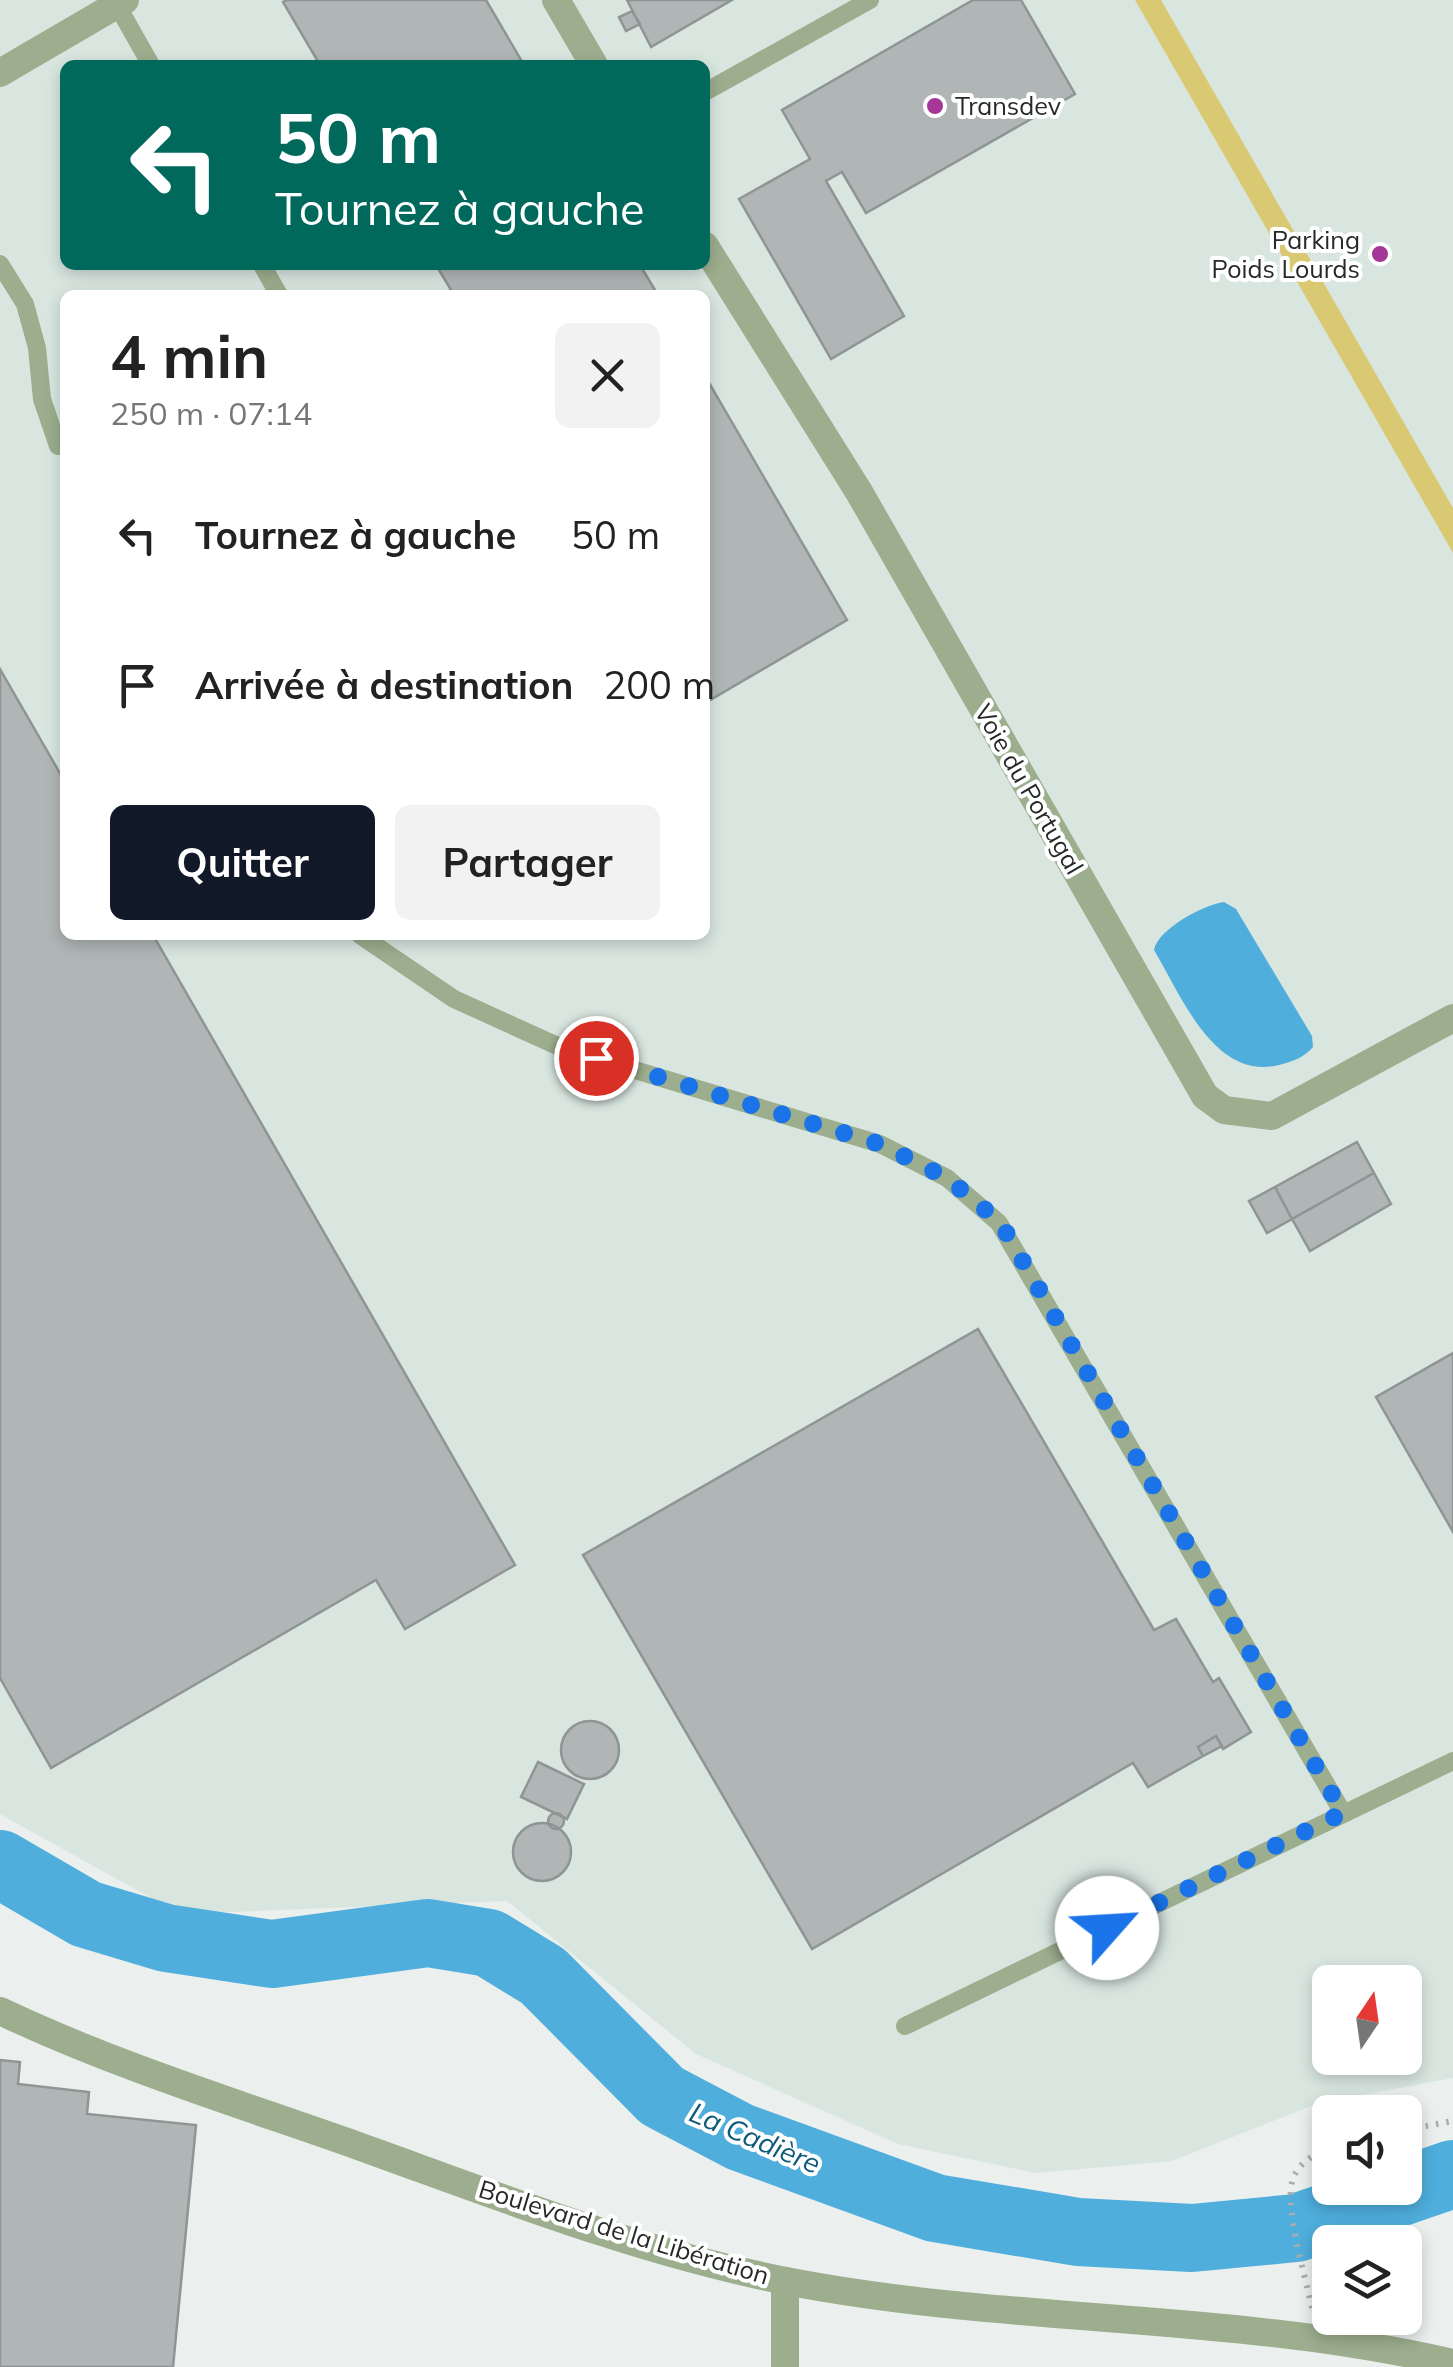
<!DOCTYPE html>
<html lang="fr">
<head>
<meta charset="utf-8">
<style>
	:root { --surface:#fff; --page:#f2f2f2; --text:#222; --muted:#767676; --accent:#111827 }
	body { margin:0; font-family:Mulish,sans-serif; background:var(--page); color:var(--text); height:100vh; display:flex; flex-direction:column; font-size:38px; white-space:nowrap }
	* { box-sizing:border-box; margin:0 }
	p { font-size:32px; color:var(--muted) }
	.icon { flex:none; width:55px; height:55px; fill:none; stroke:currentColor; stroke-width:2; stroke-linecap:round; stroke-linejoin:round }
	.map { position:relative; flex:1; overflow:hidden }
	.side { position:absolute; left:60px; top:290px; width:650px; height:650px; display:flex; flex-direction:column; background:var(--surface); border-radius:15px; box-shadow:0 5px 15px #0003 }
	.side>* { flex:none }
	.banner { position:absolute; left:60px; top:60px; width:650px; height:210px; border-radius:15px; box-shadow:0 5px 15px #0003; background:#00695c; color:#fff; overflow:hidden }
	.needle { width:65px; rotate:13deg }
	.buttons { position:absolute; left:1312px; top:1965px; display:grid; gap:20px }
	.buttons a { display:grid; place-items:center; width:110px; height:110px; border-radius:15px; background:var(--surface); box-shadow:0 5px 15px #0003; font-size:50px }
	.pin { position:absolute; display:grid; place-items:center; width:85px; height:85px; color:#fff; margin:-42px; border:5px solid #fff; border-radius:50%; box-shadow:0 2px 10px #0007 }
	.me { position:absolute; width:110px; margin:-55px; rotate:64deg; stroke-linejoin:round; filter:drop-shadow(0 0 8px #0008) }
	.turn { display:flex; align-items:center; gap:35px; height:210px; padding:0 50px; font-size:45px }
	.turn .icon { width:130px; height:130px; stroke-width:2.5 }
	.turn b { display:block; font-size:70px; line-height:85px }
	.round { display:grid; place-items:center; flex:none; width:105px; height:105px; border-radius:15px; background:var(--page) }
	.head { display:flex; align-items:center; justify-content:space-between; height:170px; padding:0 50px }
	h1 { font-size:60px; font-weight:700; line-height:75px }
	.button { display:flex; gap:20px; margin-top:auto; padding:20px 50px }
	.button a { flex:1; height:115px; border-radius:15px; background:var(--accent); color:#fff; font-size:40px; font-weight:700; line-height:115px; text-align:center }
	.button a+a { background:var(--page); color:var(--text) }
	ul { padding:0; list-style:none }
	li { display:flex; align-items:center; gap:30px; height:150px; padding:0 50px }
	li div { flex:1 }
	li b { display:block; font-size:38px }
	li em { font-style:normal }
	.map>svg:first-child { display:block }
	.built { fill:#d9e6e0; fill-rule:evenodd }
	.green { fill:#dac973 }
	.water { fill:#4faedc }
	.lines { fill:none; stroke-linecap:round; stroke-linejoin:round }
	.river { stroke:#4faedc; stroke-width:68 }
	.building { fill:#b0b5b5; stroke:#8f9494; stroke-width:2.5 }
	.path { stroke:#aaadac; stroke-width:6; stroke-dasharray:2.5 8; stroke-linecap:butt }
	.service { stroke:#9cae8e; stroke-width:18 }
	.minor { stroke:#9cae8e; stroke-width:28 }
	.tertiary { stroke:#9cae8e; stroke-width:28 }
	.route { stroke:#1a73e8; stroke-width:18; stroke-dasharray:0 32.4 }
	.poi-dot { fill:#a43797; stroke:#fff; stroke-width:4 }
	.labels { text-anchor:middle; stroke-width:8; stroke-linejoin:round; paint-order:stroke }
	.poi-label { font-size:25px; fill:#272928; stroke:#fff; text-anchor:start }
	.street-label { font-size:25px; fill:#272928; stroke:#fff }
	.water-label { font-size:28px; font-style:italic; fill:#0e5a79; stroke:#fff }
</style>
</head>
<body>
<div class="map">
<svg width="1453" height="2367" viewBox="0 0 1453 2367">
	<rect width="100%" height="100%" fill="#ebefed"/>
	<!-- built -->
	<path class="built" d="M 0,0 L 1453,0 L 1453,2078 L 1319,2103 L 1172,2161 L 1036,2173 L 898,2144 L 696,2054 L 507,1901 L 180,1914 L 0,1814 ZM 65,65 L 705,65 L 705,265 L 65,265 ZM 65,295 L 705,295 L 705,935 L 65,935 ZM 1330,1982 L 1405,1982 L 1405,2058 L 1330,2058 Z"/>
	<!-- green -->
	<path class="green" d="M 1135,0 L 1161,0 L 1453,508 L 1453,553 Z"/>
	<!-- water -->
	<path class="water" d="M 1224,902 L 1236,909 L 1312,1036 L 1313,1047 C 1305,1057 1292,1062 1279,1065 C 1214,1081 1181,995 1154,950 C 1158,929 1203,905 1224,902 Z"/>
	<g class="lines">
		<!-- river -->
		<path class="river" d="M 0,1864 L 86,1914 L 166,1938 L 272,1954 L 428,1933 L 489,1943 L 543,1976 L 662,2096 L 740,2137 L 935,2208 L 1078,2232 L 1192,2238 L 1296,2228 L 1453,2174"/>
	</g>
	<!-- building -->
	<path class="building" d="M 287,0 L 486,0 L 524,65 L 320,65 L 283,2 Z
		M 627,0 L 732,0 L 651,47 Z
		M 973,0 L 1021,0 L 1075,94 L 866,213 L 842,172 L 826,181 L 904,316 L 831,359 L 739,199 L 810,159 L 782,110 Z
		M 632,11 L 640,24 L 626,31 L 619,17 Z
		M 436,265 L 640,265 L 658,295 L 454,295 Z
		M 705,376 L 847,620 L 705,703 Z
		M 0,669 L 65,782 L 65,935 L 153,935 L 515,1565 L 405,1629 L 376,1580 L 51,1768 L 0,1678 Z
		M 1357,1142 L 1374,1173 L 1292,1219 L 1275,1187 Z
		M 1374,1173 L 1391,1204 L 1310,1251 L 1292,1219 Z
		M 1275,1187 L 1292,1219 L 1267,1233 L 1249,1201 Z
		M 978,1329 L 1154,1630 L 1176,1619 L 1213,1682 L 1219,1678 L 1251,1732 L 1223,1749 L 1216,1736 L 1198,1747 L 1203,1756 L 1148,1787 L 1133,1763 L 812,1949 L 583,1555 Z
		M 1453,1353 L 1453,1532 L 1376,1397 Z
		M561 1750a29 29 0 1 1 58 0a29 29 0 1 1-58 0Z
		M 1216,1736 L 1222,1746 L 1203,1756 L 1198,1747 Z
		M 538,1762 L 584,1784 L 567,1819 L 521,1797 Z
		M548 1821a8 8 0 1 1 16 0a8 8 0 1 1-16 0Z
		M513 1852a29 29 0 1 1 58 0a29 29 0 1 1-58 0Z
		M 0,2060 L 20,2062 L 18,2084 L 89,2092 L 87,2114 L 196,2125 L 173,2367 L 0,2367 Z"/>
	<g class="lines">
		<!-- path -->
		<path class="path" d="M 1405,2130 L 1453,2121
			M 1312,2308 C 1306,2278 1282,2203 1294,2176 C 1301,2161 1317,2153 1330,2147"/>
		<!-- service -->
		<path class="service" d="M 117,5 L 151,65
			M 705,92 L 870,0
			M 0,264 L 25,304 L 37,348 L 42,399 L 58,446
			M 262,265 L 279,295
			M 360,935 L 454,999 L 562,1048 L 880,1144 L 947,1178 L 999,1223 L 1343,1813
			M 905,2026 L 1453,1761"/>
		<!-- minor -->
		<path class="minor" d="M 556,0 L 594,65
			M 0,73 L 125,0
			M 705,246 L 859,492 L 1205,1096 L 1224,1110 L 1272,1116 L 1453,1018
			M 785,2367 L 785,2281"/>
		<!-- tertiary -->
		<path class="tertiary" d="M 0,2011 C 116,2066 240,2104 361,2147 C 500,2197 640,2252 786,2281 C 1006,2324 1233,2312 1453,2363"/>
	</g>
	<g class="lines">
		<!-- route -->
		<path class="route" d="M 596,1058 L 880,1144 L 947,1178 L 1000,1222 L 1343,1813 L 1107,1928"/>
	</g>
	<!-- markers -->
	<g class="poi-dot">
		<circle cx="935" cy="106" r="10"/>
		<circle cx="1380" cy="254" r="10"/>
	</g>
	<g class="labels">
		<!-- poi labels -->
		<g class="poi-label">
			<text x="955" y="115">Transdev</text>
			<text x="1360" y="249" text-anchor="end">Parking<tspan x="1360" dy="29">Poids Lourds</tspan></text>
		</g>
		<!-- street labels -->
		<g class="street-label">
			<text transform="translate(1029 789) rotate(60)" y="9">Voie du Portugal</text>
			<text transform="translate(624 2232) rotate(17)" y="9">Boulevard de la Libération</text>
		</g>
		<!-- water labels -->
		<g class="water-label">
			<text transform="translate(755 2138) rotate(23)" y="10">La Cadière</text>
		</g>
	</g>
</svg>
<div class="buttons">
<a><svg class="needle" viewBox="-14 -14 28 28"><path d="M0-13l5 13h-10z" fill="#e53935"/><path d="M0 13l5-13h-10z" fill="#767676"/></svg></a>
<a><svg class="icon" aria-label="sound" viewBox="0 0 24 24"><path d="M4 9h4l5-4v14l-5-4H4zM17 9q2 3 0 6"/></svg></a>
<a><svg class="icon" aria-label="layers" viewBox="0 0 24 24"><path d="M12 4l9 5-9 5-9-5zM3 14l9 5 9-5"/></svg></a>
</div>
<div class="pin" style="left:596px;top:1058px;background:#d93025"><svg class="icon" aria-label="arrive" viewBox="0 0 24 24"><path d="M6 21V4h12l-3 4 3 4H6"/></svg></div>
<svg class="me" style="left:1107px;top:1928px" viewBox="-20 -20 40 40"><circle r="19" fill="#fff"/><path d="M0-13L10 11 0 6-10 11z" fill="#1a73e8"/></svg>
<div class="banner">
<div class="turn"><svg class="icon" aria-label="left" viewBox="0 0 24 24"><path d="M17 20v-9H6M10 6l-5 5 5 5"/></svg><div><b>50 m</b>Tournez à gauche</div></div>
</div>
<section class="side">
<div class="head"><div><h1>4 min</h1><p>250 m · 07:14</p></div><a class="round"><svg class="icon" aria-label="close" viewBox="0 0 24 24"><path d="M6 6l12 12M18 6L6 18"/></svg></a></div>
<ul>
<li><svg class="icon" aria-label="left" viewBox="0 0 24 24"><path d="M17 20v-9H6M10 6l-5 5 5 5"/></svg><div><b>Tournez à gauche</b></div><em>50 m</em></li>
<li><svg class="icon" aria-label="arrive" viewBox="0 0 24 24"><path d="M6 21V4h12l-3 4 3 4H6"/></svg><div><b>Arrivée à destination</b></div><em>200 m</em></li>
</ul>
<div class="button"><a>Quitter</a><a>Partager</a></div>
</section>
</div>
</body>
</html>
